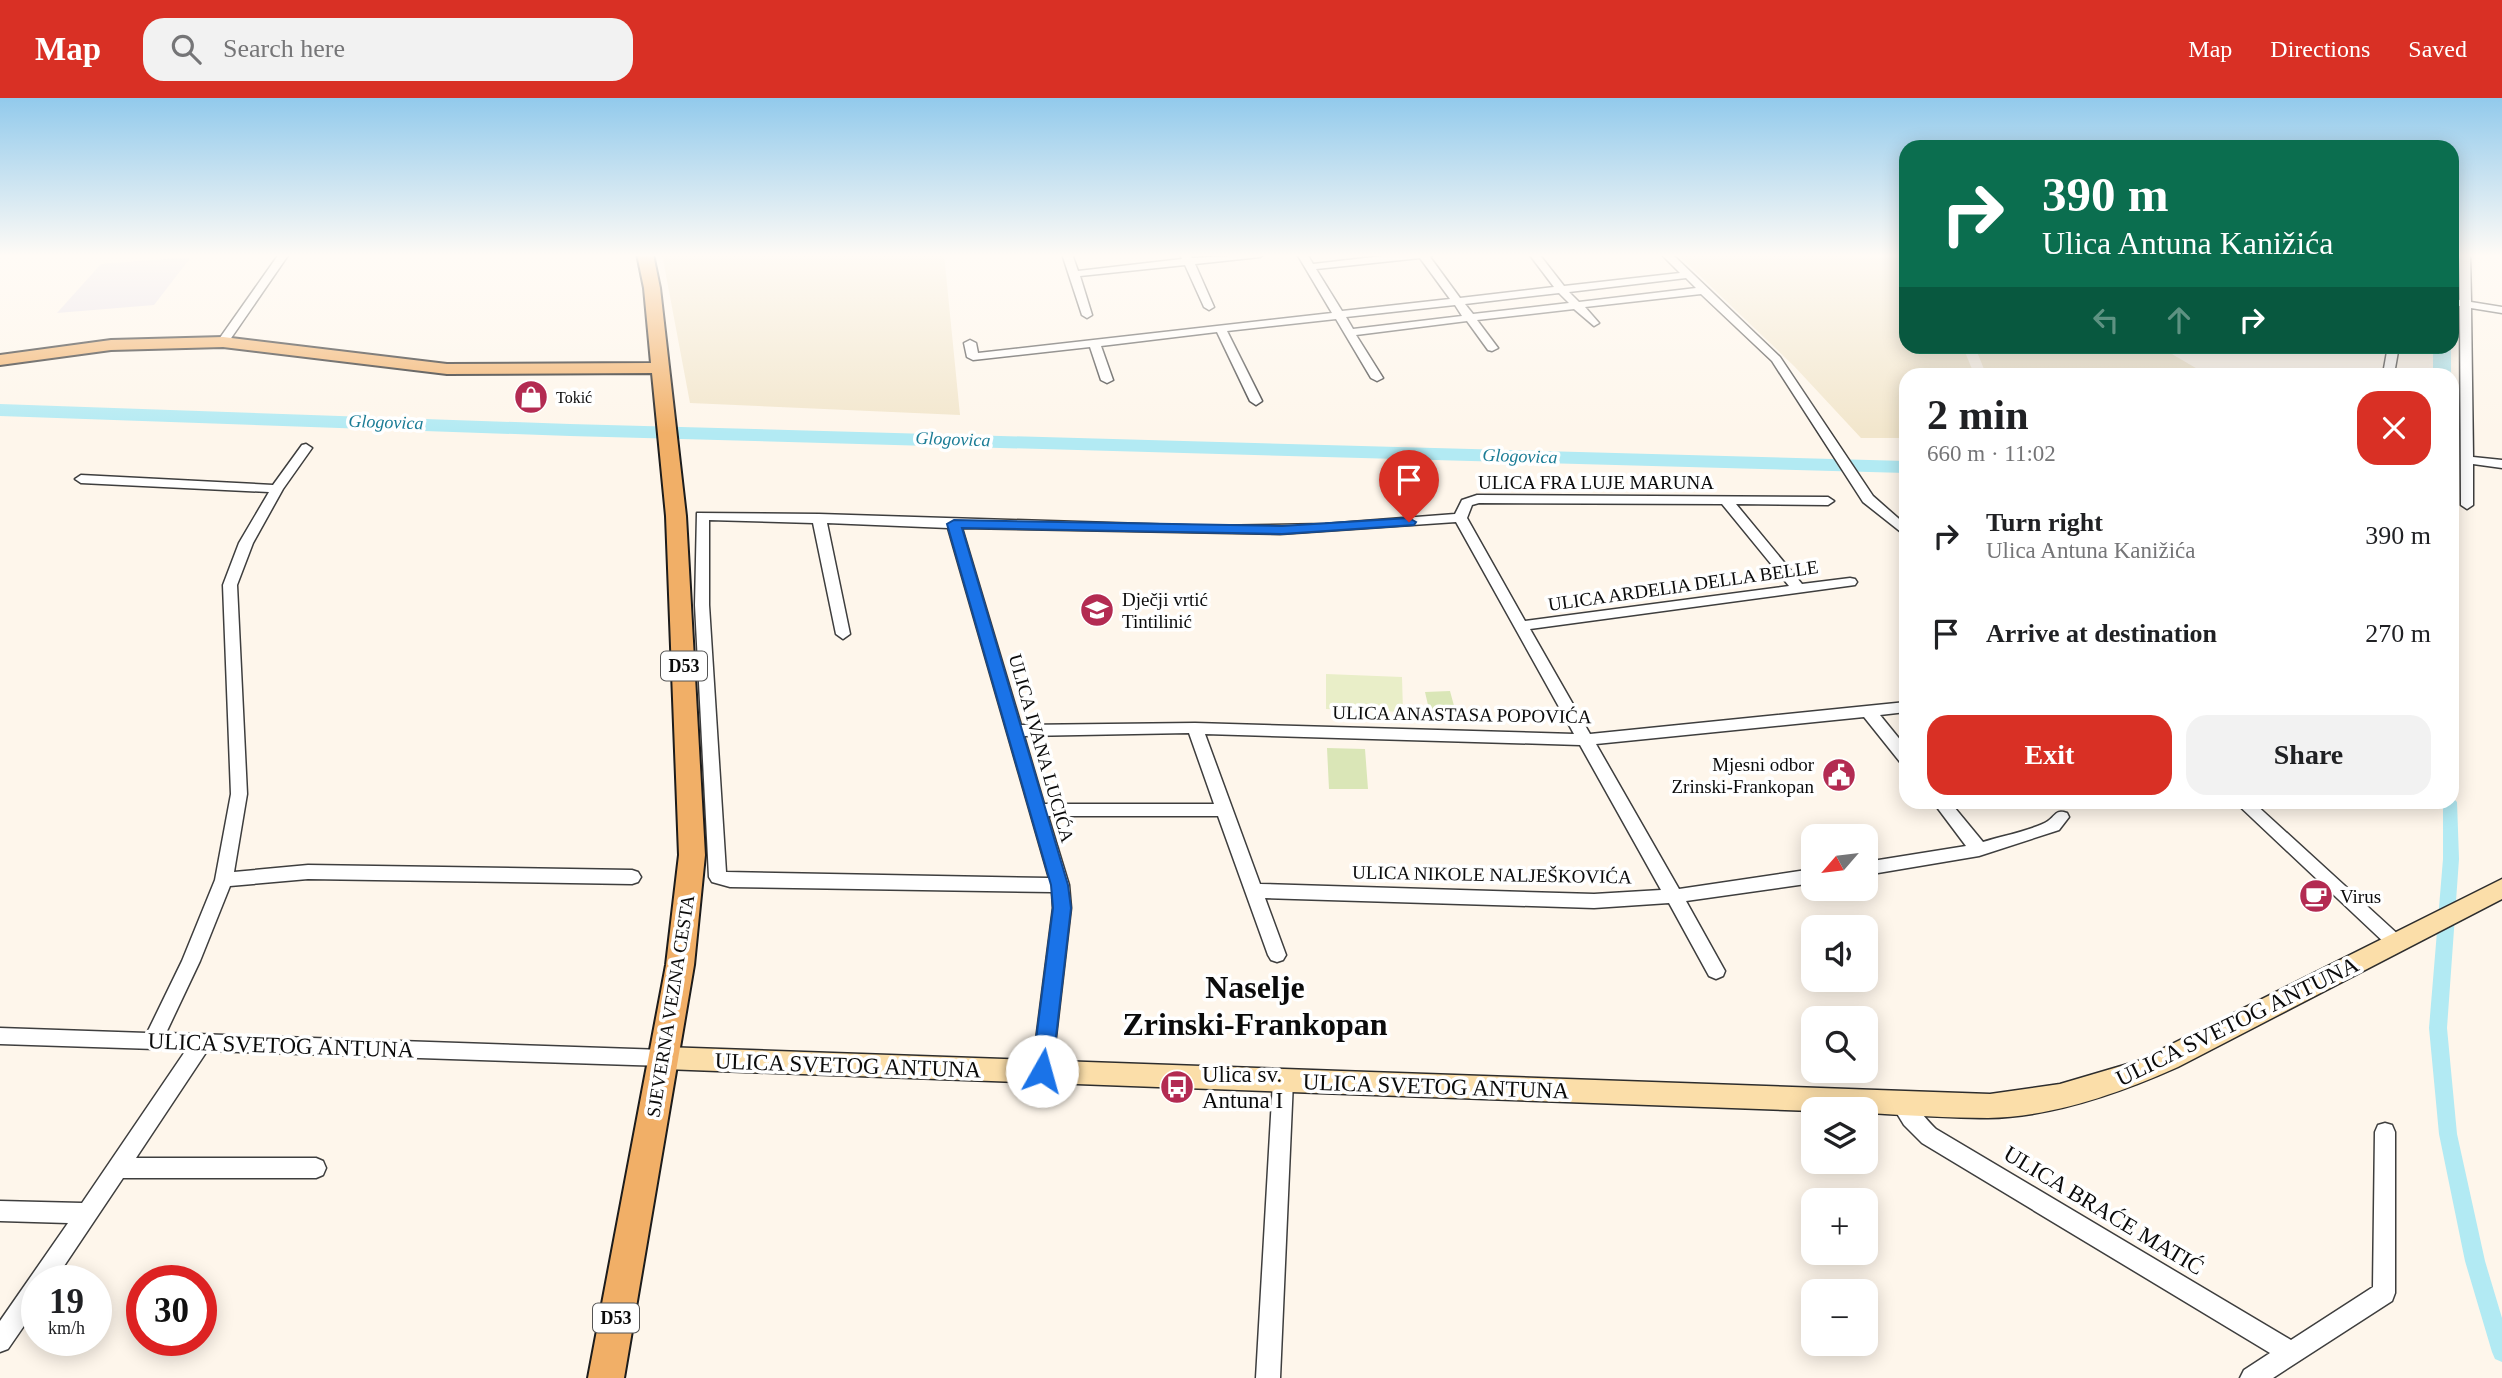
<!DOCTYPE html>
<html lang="en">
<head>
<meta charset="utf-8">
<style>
	:root { --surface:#fff; --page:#f2f2f2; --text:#202124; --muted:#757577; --accent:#d93025 }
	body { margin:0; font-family:"Times New Roman",serif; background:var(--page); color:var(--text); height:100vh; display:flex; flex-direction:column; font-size:26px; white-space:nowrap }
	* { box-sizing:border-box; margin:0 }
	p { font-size:23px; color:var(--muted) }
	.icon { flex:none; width:38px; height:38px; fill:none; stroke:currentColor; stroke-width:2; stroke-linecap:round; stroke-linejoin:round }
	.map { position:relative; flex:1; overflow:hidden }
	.panel { position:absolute; left:1899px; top:270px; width:560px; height:441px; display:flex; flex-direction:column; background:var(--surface); border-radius:21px; box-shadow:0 4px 18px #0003 }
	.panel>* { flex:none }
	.top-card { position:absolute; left:1899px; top:42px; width:560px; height:214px; border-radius:21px; box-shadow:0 4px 18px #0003; background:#0b6e4f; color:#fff; overflow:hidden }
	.needle { width:46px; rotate:242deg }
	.fabs { position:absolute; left:1801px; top:726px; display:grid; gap:14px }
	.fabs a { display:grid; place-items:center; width:77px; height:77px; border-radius:14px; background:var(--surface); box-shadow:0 4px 18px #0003; font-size:35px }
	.speed { position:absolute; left:21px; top:1167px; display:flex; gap:14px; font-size:35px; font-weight:700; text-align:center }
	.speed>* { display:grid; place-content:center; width:91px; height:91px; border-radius:50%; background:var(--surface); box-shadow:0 4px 18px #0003; line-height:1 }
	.speed small { font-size:18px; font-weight:400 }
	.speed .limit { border:10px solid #d22; background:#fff; color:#111 }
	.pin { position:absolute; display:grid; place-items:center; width:60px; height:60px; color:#fff; margin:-72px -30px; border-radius:50% 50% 50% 0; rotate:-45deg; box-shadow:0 0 7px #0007 }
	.pin .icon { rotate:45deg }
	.me { position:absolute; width:77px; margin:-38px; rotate:7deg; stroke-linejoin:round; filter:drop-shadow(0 0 5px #0008) }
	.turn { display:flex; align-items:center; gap:24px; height:147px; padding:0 28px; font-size:32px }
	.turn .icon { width:91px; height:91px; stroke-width:2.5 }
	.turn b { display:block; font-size:49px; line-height:60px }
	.lanes { display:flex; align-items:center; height:66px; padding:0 28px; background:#0003; justify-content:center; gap:35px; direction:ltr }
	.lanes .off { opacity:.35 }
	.round { display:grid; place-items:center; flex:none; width:74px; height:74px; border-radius:21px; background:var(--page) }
	.overview { display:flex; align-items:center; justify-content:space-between; height:119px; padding:0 28px }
	h1 { font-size:42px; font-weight:800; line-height:52px }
	.action { display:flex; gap:14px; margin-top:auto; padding:14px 28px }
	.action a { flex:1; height:80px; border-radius:21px; background:var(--accent); color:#fff; font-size:28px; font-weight:800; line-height:80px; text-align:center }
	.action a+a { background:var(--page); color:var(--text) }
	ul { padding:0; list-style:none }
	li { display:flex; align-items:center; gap:21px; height:98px; padding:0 28px }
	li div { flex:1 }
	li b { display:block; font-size:26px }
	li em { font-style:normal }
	header { display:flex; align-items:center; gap:42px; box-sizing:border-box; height:98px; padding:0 35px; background:var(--accent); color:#fff }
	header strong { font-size:33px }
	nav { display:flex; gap:38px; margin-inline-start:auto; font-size:24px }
	.search { width:490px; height:63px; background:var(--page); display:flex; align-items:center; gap:18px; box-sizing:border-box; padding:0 24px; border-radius:21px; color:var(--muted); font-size:26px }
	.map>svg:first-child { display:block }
	.industrial { fill:#e6e0ea }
	.farmland { fill:#f2e6cc }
	.green { fill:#dae6b7 }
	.pitch { fill:#e9eec8 }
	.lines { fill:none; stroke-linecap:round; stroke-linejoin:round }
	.canal { fill:#b2eaf3; fill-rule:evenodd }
	.river { fill:#b2eaf3; fill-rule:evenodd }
	.building { fill:#534a48 }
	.street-casing { stroke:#3e3e3e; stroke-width:3 }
	.secondary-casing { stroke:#2d2d2d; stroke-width:3 }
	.primary-casing { stroke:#1c1c1c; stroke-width:4 }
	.street { fill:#fff; fill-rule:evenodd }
	.secondary { fill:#fbdea9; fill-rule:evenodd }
	.primary { fill:#f1af67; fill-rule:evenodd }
	.route { fill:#1a73e8; stroke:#114b97; stroke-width:2 }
	.labels { text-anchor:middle; stroke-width:7; stroke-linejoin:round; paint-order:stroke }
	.far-poi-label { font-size:16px; fill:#0b0b0b; stroke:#fff; text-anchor:start }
	.far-water-label { font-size:18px; font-style:italic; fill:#1c7d96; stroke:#fff }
	.shield { fill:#fff; stroke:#545454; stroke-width:2 }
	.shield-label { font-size:18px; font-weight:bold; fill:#0b0b0b }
	.street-label { font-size:19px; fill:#0b0b0b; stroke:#fff }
	.poi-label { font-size:19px; fill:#0b0b0b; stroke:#fff; text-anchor:start }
	.near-street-label { font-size:23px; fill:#0b0b0b; stroke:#fff }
	.near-poi-label { font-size:23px; fill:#0b0b0b; stroke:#fff; text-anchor:start }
	.near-district-label { font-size:32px; font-weight:bold; fill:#0b0b0b; stroke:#fff }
</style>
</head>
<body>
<header>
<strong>Map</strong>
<div class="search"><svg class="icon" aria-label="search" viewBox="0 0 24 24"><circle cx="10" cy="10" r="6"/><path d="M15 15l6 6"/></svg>Search here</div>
<nav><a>Map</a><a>Directions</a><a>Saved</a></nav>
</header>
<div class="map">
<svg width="2502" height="1280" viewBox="0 0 2502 1280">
	<rect width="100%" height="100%" fill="#fef6eb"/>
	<!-- industrial -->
	<path class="industrial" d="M 191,159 L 154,207 L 57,215 L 101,166 Z"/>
	<!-- farmland -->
	<path class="farmland" d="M 662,156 L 944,156 L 960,317 L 690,305 Z
		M 1677,156 L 1906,159 L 1906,248 L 1963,249 L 1974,276 L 1906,276 L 1906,340 L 1861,340 L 1794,268 Z
		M 1975,249 L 2160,249 L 2206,276 L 1986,276 Z"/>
	<!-- green -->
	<path class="green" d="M 1450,593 L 1457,619 L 1431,620 L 1425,594 Z
		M 1327,650 L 1365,651 L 1368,691 L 1329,691 Z"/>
	<!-- pitch -->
	<path class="pitch" d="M 1326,576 L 1402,579 L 1403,614 L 1326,611 Z"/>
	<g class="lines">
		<!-- canal -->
		<path class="canal" d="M 2452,699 L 2457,704 L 2459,761 L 2447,930 L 2457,1036 L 2485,1163 L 2502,1220 L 2502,1264 L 2495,1261 L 2492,1254 L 2465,1163 L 2439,1036 L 2429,930 L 2443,761 L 2443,704 L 2452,704 Z"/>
		<!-- river -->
		<path class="river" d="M 2433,248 L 2451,248 L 2451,276 L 2433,276 Z
			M 0,306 L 570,326 L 1906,363 L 1906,375 L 570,338 L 0,318 Z"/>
	</g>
	<!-- building -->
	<path class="building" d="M 1839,668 L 1854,681 L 1840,687 L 1825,673 Z"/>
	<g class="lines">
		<!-- street casing -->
		<g class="street-casing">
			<path id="street" d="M 279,156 L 289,156 L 227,246 L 219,246 L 217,244 Z
				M 1062,156 L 1072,156 L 1078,173 L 1182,161 L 1180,156 L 1190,156 L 1192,160 L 1265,156 L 1260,159 L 1195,166 L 1214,209 L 1209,212 L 1204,209 L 1185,167 L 1080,178 L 1092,217 L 1087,220 L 1082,217 Z
				M 1297,156 L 1307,156 L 1313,166 L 1400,156 L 1434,156 L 1430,159 L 1460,200 L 1554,189 L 1529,156 L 1539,156 L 1564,188 L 1680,175 L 1661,156 L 1672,156 L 1780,259 L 1873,398 L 1906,427 L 1906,438 L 1863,404 L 1772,263 L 1701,196 L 1585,209 L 1599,225 L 1594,228 L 1574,211 L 1477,222 L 1498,250 L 1492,253 L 1488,252 L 1467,223 L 1356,237 L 1383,280 L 1377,283 L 1371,280 L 1336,221 L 1227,233 L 1262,303 L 1256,307 L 1250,303 L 1217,234 L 1101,248 L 1113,282 L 1107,285 L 1101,282 L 1090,249 L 973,262 L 967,259 L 964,245 L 970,242 L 976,245 L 978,255 L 1332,215 ZM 1420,160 L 1450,201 L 1342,213 L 1316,171 ZM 1686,180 L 1696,190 L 1579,204 L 1569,194 ZM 1559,195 L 1569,205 L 1473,216 L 1465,206 ZM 1455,207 L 1462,218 L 1353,231 L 1346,219 Z
				M 2460,156 L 2470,156 L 2471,204 L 2502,209 L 2502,215 L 2471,210 L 2473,359 L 2502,362 L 2502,370 L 2473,366 L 2473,407 L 2467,411 L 2461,407 L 2460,208 L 2452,207 L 2452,201 L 2460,202 Z
				M 2388,248 L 2399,248 L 2394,276 L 2383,276 Z
				M 306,346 L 312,350 L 283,391 L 253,445 L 237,487 L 247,696 L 234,774 L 308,767 L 632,772 L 638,774 L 641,779 L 638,784 L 632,786 L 308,781 L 230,788 L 200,863 L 166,935 L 664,952 L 671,954 L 674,960 L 671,966 L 664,968 L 207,953 L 136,1060 L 316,1060 L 323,1063 L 326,1070 L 323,1077 L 316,1080 L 123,1080 L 54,1183 L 37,1183 L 37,1209 L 8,1251 L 0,1254 L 0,1223 L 68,1125 L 0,1123 L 0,1103 L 82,1105 L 186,952 L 0,946 L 0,930 L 147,935 L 182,863 L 215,782 L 231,696 L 223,487 L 239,445 L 269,394 L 81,385 L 75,381 L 81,377 L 273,387 L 302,347 Z
				M 1477,397 L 1828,399 L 1834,403 L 1828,407 L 1736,406 L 1802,486 L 1850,480 L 1855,481 L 1857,484 L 1855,487 L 1530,531 L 1590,636 L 1906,604 L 1906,614 L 1880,617 L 1906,649 L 1906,666 L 1900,664 L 1864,619 L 1596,646 L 1679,791 L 1813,771 L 1813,785 L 1686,803 L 1725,873 L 1723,878 L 1716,881 L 1709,878 L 1669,805 L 1594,810 L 1265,800 L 1286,857 L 1283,862 L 1277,864 L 1271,862 L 1268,857 L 1218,718 L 1048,718 L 1069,787 L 1071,810 L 1052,973 L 1049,979 L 1042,982 L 1035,979 L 1032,973 L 1053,810 L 1052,794 L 730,789 L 712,784 L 709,779 L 695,507 L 697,415 L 819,416 L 1208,428 L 1325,426 L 1455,416 L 1462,402 ZM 1479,405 L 1722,406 L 1789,488 L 1525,523 L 1467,420 L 1472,407 ZM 709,422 L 813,425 L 836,536 L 843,541 L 850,536 L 827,425 L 948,430 L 1049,780 L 726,774 L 709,507 ZM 1456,424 L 1574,636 L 1195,625 L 1021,627 L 962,430 L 1280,436 ZM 1189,635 L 1214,706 L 1044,706 L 1024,638 ZM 1205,636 L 1580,647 L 1661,792 L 1594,796 L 1260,786 Z
				M 1933,704 L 1950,704 L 1983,744 C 1998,739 2037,731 2048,723 C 2056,717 2056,711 2067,715 L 2069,719 L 2059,732 L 1979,758 L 1866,777 L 1866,764 L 1966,748 Z
				M 2235,704 L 2253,704 L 2401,839 L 2404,844 L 2401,849 L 2395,851 L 2389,849 Z
				M 1283,974 L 1290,977 L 1293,983 L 1280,1280 L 1256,1280 L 1273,983 L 1276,977 Z
				M 1900,995 C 1909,998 1927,1023 1936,1031 L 2291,1242 L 2373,1189 L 2375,1034 L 2378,1027 L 2385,1025 L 2392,1027 L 2395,1034 L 2395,1195 L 2392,1203 L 2273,1280 L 2240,1280 L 2244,1272 L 2270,1255 L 1922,1045 L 1904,1027 L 1890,1004 L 1893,998 Z"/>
		</g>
		<!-- secondary casing -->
		<g class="secondary-casing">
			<path id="secondary" d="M 2502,781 L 2502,801 L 2178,969 C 2120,995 2053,1019 1988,1020 C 1948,1020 1906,1017 1866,1015 L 1866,1012 L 1813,1013 L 664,971 L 655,968 L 651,960 L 655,952 L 664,949 L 1990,996 L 2060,986 L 2138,963 Z"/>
		</g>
		<!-- primary casing -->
		<g class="primary-casing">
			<path id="primary" d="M 637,156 L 653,156 L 660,190 L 686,418 L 705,757 L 694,867 L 624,1280 L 588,1280 L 666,867 L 679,757 L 666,418 L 652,275 L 447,276 L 223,249 L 111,252 L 0,267 L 0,257 L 111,242 L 223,239 L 447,266 L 651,265 L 644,190 Z"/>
		</g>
		<!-- street -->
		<use href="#street" class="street"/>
		<!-- secondary -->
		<use href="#secondary" class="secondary"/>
		<!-- primary -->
		<use href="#primary" class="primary"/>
	</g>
	<!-- sky -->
	<linearGradient id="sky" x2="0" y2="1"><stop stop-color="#92caec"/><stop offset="0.47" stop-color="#fffbf6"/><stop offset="1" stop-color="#fffbf6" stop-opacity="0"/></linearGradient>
	<rect width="2502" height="335" fill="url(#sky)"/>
	<!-- route -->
	<path class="route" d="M 1409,420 L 1416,424 L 1414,427 L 1282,436 L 962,430 L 1068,787 L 1071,810 L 1052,973 L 1049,979 L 1042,982 L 1035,979 L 1032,973 L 1053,810 L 1051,787 L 947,426 L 954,422 L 1282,428 Z"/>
	<!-- icons -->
	<defs>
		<g id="shop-disc" transform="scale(1.75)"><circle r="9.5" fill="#b32b52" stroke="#fff"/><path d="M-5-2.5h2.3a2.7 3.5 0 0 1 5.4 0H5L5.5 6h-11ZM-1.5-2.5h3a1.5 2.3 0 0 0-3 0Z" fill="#fff"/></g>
		<g id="school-disc" transform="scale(1.75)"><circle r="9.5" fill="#b32b52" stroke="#fff"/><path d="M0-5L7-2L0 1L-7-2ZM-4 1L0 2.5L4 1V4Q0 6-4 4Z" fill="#fff"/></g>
		<g id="civic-disc" transform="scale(1.75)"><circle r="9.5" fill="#b32b52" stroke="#fff"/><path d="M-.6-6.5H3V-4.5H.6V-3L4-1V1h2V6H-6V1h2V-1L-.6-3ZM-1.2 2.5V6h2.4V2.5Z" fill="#fff"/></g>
		<g id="cafe-disc" transform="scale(1.75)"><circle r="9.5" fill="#b32b52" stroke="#fff"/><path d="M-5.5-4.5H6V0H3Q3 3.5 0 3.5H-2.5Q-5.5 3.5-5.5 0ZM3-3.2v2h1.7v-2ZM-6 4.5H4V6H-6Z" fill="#fff"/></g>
		<g id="bus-disc" transform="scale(1.75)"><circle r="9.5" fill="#b32b52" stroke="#fff"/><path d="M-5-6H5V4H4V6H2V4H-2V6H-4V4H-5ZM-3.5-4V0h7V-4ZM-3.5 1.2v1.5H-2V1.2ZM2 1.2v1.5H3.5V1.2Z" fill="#fff"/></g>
	</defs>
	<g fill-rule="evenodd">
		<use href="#shop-disc" x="531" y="299"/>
		<use href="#school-disc" x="1097" y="512"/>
		<use href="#civic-disc" x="1839" y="677"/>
		<use href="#cafe-disc" x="2316" y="798"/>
		<use href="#bus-disc" x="1177" y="989"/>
	</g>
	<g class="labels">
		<!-- far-poi labels -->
		<g class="far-poi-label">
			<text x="556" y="305">Tokić</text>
		</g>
		<!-- far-water labels -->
		<g class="far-water-label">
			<text transform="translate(386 324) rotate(2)" y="6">Glogovica</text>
			<text transform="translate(953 341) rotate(2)" y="6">Glogovica</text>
			<text transform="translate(1520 358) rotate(2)" y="6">Glogovica</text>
		</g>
		<!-- shield labels -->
		<g class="shield">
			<rect x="661" y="553.5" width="46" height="29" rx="5"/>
			<rect x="593" y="1205.5" width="46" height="29" rx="5"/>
		</g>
		<g class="shield-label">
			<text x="684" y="574">D53</text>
			<text x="616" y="1226">D53</text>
		</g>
		<!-- street labels -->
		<g class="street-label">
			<text x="1596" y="391">ULICA FRA LUJE MARUNA</text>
			<text transform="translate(1683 487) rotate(-8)" y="7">ULICA ARDELIA DELLA BELLE</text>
			<text transform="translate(1462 616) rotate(1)" y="7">ULICA ANASTASA POPOVIĆA</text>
			<text transform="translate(1042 650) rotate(74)" y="7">ULICA IVANA LUCIĆA</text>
			<text transform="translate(1492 776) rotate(1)" y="7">ULICA NIKOLE NALJEŠKOVIĆA</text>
			<text transform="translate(670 908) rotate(-81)" y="7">SJEVERNA VEZNA CESTA</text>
		</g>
		<!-- poi labels -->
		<g class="poi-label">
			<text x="1122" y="508">Dječji vrtić<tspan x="1122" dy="22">Tintilinić</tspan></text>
			<text x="1814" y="673" text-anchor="end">Mjesni odbor<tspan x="1814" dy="22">Zrinski-Frankopan</tspan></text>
			<text x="2340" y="805">Virus</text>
		</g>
		<!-- near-street labels -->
		<g class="near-street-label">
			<text transform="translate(2237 923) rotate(-26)" y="8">ULICA SVETOG ANTUNA</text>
			<text transform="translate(281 947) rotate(2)" y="8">ULICA SVETOG ANTUNA</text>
			<text transform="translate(848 967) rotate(2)" y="8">ULICA SVETOG ANTUNA</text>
			<text transform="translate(1436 988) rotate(2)" y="8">ULICA SVETOG ANTUNA</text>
			<text transform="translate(2104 1112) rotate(31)" y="8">ULICA BRAĆE MATIĆ</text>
		</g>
		<!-- near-poi labels -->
		<g class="near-poi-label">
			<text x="1202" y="984">Ulica sv.<tspan x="1202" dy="26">Antuna I</tspan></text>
		</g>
		<!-- near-district labels -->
		<g class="near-district-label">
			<text x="1255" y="900">Naselje<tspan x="1255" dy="37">Zrinski-Frankopan</tspan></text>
		</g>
	</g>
</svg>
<div class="fabs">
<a><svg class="needle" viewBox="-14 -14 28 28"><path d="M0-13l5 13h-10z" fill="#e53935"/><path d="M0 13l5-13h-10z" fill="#757577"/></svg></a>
<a><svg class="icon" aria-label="sound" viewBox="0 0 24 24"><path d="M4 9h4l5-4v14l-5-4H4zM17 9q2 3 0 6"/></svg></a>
<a><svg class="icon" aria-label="search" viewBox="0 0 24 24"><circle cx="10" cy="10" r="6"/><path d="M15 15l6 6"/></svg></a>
<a><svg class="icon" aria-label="layers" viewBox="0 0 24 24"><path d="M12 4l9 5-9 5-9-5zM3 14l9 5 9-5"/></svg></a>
<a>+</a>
<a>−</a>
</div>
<div class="speed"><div>19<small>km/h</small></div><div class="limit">30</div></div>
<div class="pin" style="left:1409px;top:424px;background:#d93025"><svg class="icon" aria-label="arrive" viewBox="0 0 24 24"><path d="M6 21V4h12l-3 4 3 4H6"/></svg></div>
<svg class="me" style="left:1042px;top:973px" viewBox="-20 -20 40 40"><circle r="19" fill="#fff"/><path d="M0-13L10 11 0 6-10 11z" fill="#1a73e8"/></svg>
<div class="top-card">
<div class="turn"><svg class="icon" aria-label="right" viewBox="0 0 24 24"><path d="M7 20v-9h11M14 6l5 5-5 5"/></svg><div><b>390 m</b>Ulica Antuna Kanižića</div></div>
<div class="lanes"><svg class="icon off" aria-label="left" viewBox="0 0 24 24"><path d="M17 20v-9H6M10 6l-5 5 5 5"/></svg><svg class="icon off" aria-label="ahead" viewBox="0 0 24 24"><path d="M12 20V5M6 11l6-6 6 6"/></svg><svg class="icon" aria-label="right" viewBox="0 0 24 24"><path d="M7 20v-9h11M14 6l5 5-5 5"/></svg></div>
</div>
<section class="panel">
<div class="overview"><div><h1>2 min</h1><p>660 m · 11:02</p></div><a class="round" style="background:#d93025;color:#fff"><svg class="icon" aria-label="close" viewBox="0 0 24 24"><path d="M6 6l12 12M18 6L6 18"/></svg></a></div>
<ul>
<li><svg class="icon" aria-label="right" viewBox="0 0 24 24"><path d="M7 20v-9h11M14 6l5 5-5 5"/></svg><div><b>Turn right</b><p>Ulica Antuna Kanižića</p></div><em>390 m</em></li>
<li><svg class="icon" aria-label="arrive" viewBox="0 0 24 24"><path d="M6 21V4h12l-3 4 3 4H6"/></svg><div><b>Arrive at destination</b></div><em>270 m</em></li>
</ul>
<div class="action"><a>Exit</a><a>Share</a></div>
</section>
</div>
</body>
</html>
